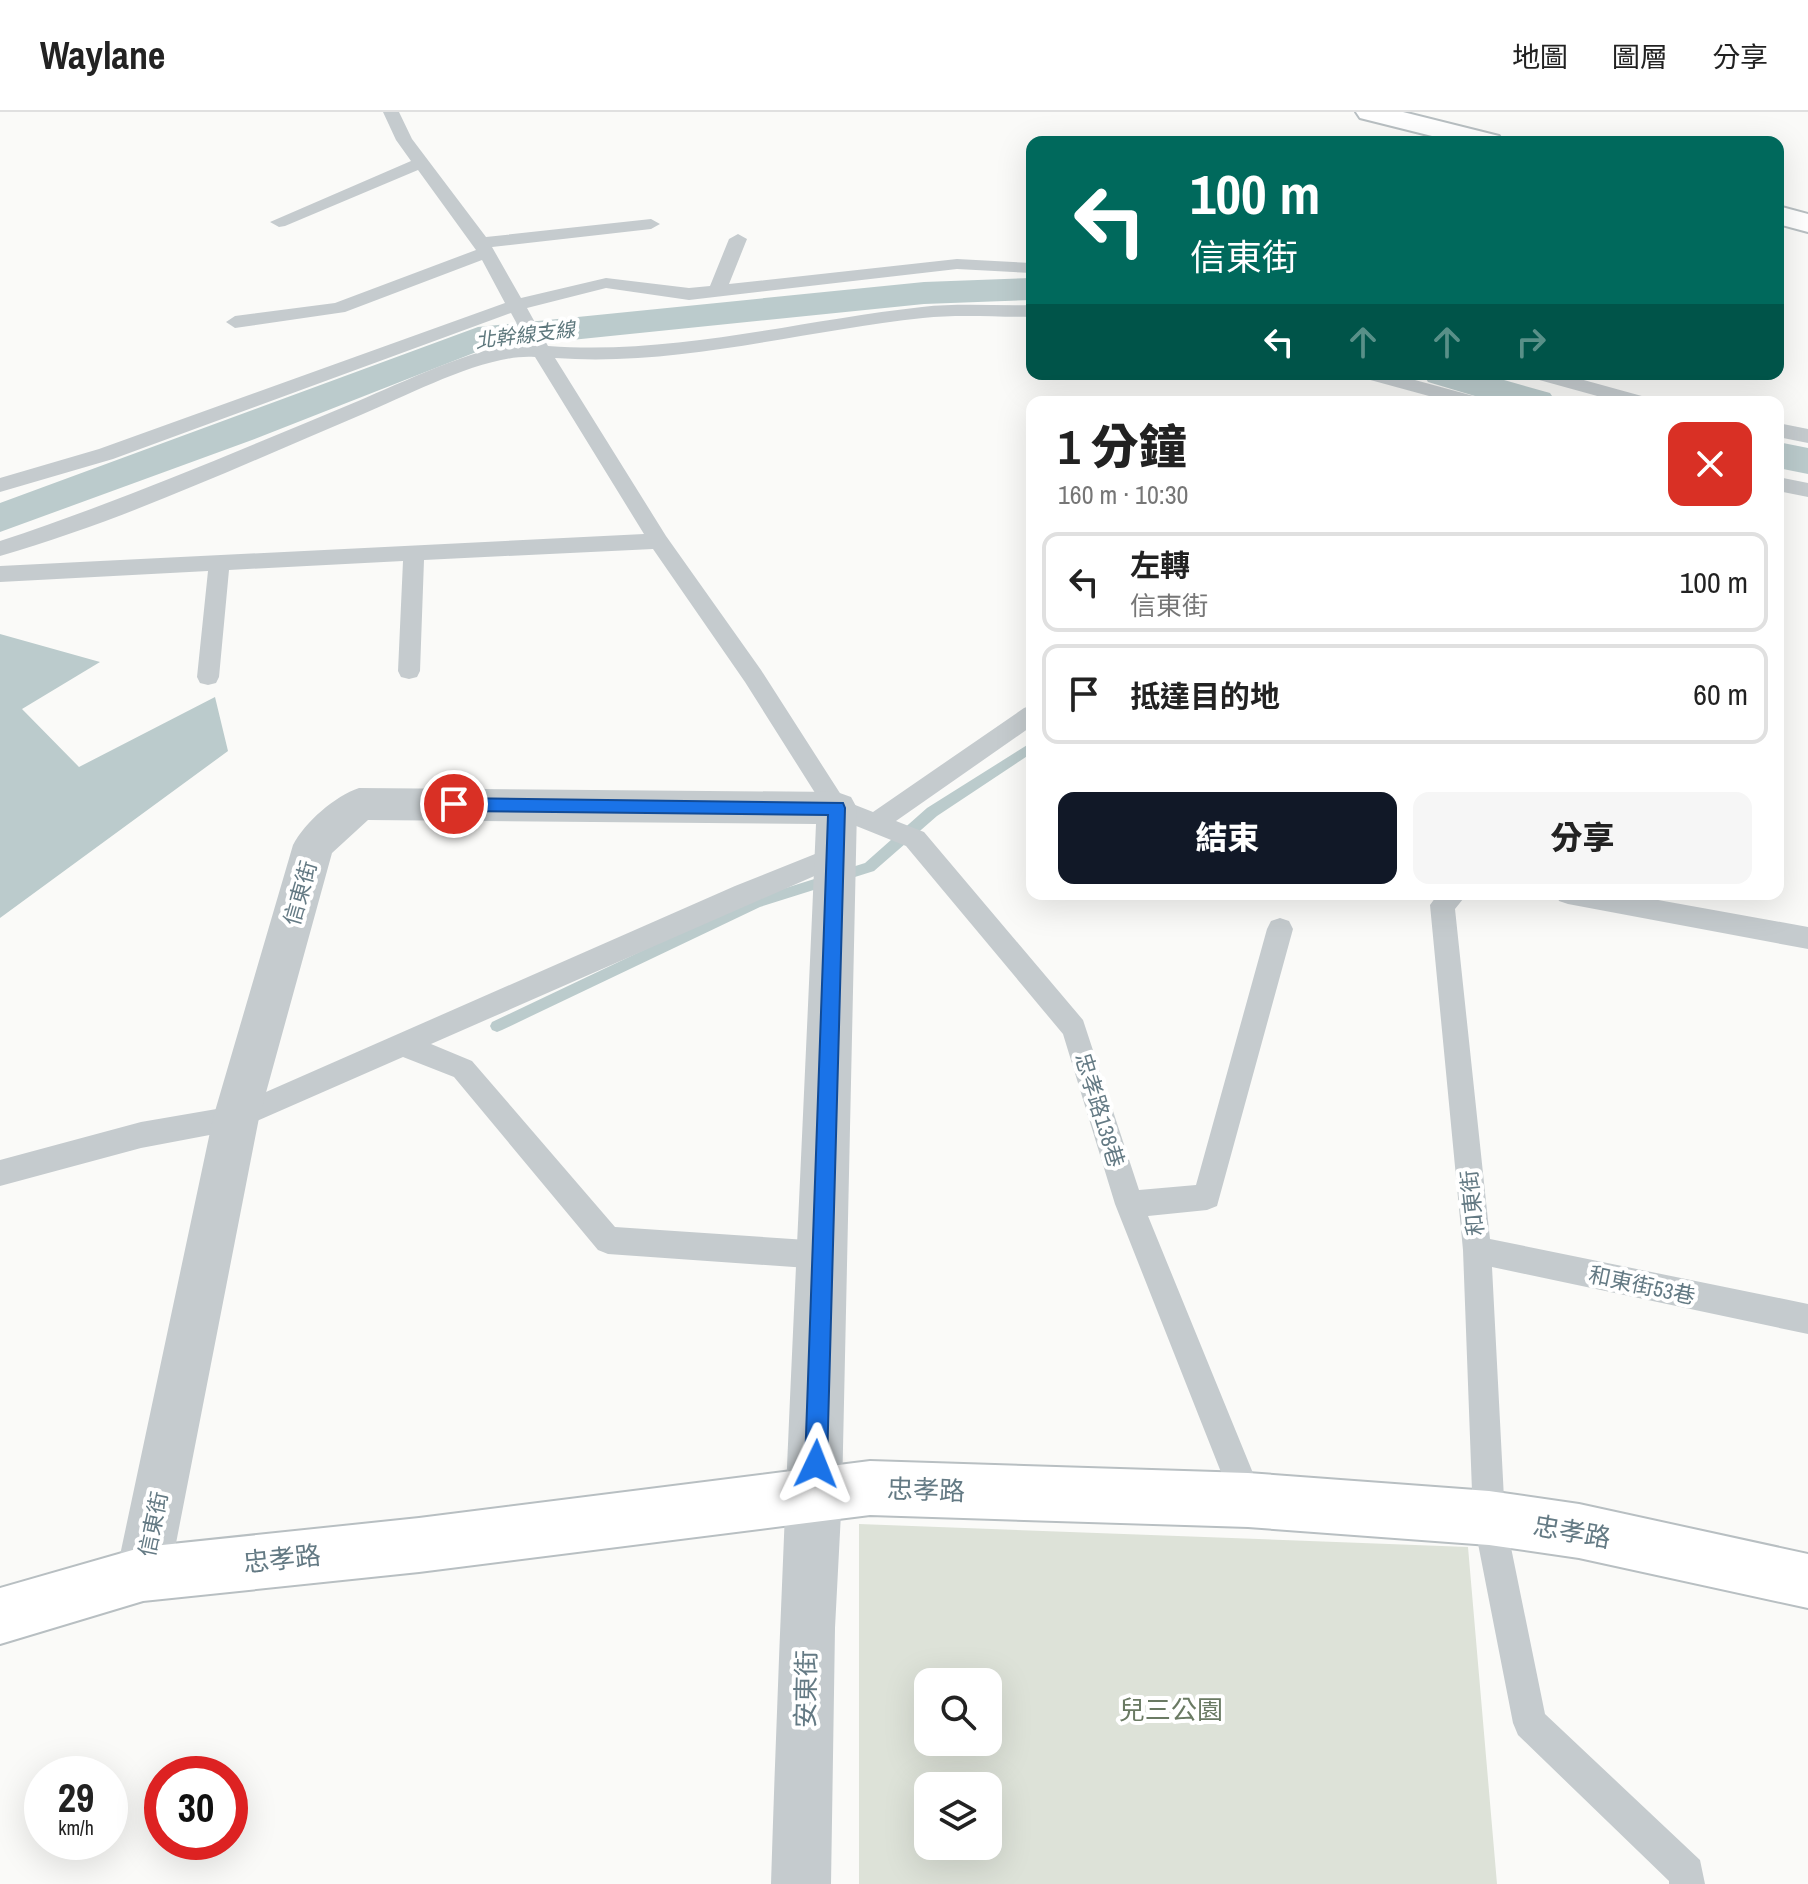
<!DOCTYPE html>
<html lang="zh-TW">
<head>
<meta charset="utf-8">
<style>
	:root { --surface:#fff; --page:#f6f6f6; --text:#222; --muted:#767676; --line:#e0e0e0; --accent:#111827 }
	body { margin:0; font-family:"Archivo Narrow","Noto Sans TC",sans-serif; background:var(--page); color:var(--text); height:100vh; display:flex; flex-direction:column; font-size:30px; white-space:nowrap }
	* { box-sizing:border-box; margin:0 }
	p { font-size:26px; color:var(--muted) }
	.icon { flex:none; width:44px; height:44px; fill:none; stroke:currentColor; stroke-width:2; stroke-linecap:round; stroke-linejoin:round }
	.map { position:relative; flex:1; overflow:hidden }
	.side { position:absolute; left:1026px; top:284px; width:758px; height:504px; display:flex; flex-direction:column; background:var(--surface); border-radius:16px; box-shadow:0 8px 32px #0002 }
	.side>* { flex:none }
	.guide { position:absolute; left:1026px; top:24px; width:758px; height:244px; border-radius:16px; box-shadow:0 8px 32px #0002; background:#00695c; color:#fff; overflow:hidden }
	.tools { position:absolute; left:914px; top:1556px; display:grid; gap:16px }
	.tools a { display:grid; place-items:center; width:88px; height:88px; border-radius:16px; background:var(--surface); box-shadow:0 8px 32px #0002; font-size:40px }
	.speed { position:absolute; left:24px; top:1644px; display:flex; gap:16px; font-size:40px; font-weight:700; text-align:center }
	.speed>* { display:grid; place-content:center; width:104px; height:104px; border-radius:50%; background:var(--surface); box-shadow:0 8px 32px #0002; line-height:1 }
	.speed small { font-size:20px; font-weight:400 }
	.speed .limit { border:12px solid #d22; background:#fff; color:#111 }
	.pin { position:absolute; display:grid; place-items:center; width:68px; height:68px; color:#fff; margin:-34px; border:4px solid #fff; border-radius:50%; box-shadow:0 2px 8px #0007 }
	.me { position:absolute; width:88px; margin:-44px; rotate:2deg; stroke-linejoin:round; filter:drop-shadow(0 0 6px #0008) }
	.turn { display:flex; align-items:center; gap:28px; height:168px; padding:0 32px; font-size:36px }
	.turn .icon { width:104px; height:104px; stroke-width:2.5 }
	.turn b { display:block; font-size:56px; line-height:68px }
	.lanes { display:flex; align-items:center; height:76px; padding:0 32px; background:#0003; justify-content:center; gap:40px; direction:ltr }
	.lanes .off { opacity:.35 }
	.round { display:grid; place-items:center; flex:none; width:84px; height:84px; border-radius:16px; background:var(--page) }
	.headline { display:flex; align-items:center; justify-content:space-between; height:136px; padding:0 32px }
	h1 { font-size:48px; font-weight:800; line-height:60px }
	.action { display:flex; gap:16px; margin-top:auto; padding:16px 32px }
	.action a { flex:1; height:92px; border-radius:16px; background:var(--accent); color:#fff; font-size:32px; font-weight:800; line-height:92px; text-align:center }
	.action a+a { background:var(--page); color:var(--text) }
	ul { padding:0; list-style:none }
	li { display:flex; align-items:center; gap:24px; height:100px; margin:0 16px 12px; padding:0 16px; border:4px solid var(--line); border-radius:16px }
	li div { flex:1 }
	li b { display:block; font-size:30px }
	li em { font-style:normal }
	header { display:flex; align-items:center; gap:48px; box-sizing:border-box; height:112px; padding:0 40px; background:var(--surface); border-bottom:2px solid var(--line) }
	header strong { font-size:38px }
	nav { display:flex; gap:44px; margin-inline-start:auto; font-size:28px }
	.map>svg:first-child { display:block }
	.green { fill:#dde2d8; fill-rule:evenodd }
	.water { fill:#bbcbcc }
	.lines { fill:none; stroke-linecap:round; stroke-linejoin:round }
	.stream { fill:#bbcbcc; fill-rule:evenodd }
	.canal { fill:#bbcbcc; fill-rule:evenodd }
	.secondary-casing { stroke:#b8bfc2; stroke-width:4 }
	.lane { fill:#c5cbce; fill-rule:evenodd }
	.street { fill:#c5cbce; fill-rule:evenodd }
	.secondary { fill:#fff; fill-rule:evenodd }
	.route { fill:#1a73e8; stroke:#114b97; stroke-width:2 }
	.labels { text-anchor:middle; stroke-width:8; stroke-linejoin:round; paint-order:stroke }
	.far-water-label { font-size:20px; font-style:italic; fill:#5e787d; stroke:#fff }
	.street-label { font-size:22px; fill:#647a84; stroke:#fff }
	.near-street-label { font-size:26px; fill:#647a84; stroke:#fff }
	.near-park-label { font-size:26px; fill:#6a7a63; stroke:#fff }
</style>
</head>
<body>
<header>
<strong>Waylane</strong>
<nav><a>地圖</a><a>圖層</a><a>分享</a></nav>
</header>
<div class="map">
<svg width="1808" height="1772" viewBox="0 0 1808 1772">
	<rect width="100%" height="100%" fill="#fafaf8"/>
	<!-- green -->
	<path class="green" d="M 859,1412 L 1468,1435 L 1497,1772 L 859,1772 ZM 928,1570 L 988,1570 L 988,1630 L 928,1630 ZM 928,1674 L 988,1674 L 988,1734 L 928,1734 Z"/>
	<!-- water -->
	<path class="water" d="M 0,522 L 100,550 L 22,597 L 79,655 L 215,585 L 228,639 L 0,806 Z"/>
	<g class="lines">
		<!-- stream -->
		<path class="stream" d="M 1032,630 L 1032,641 L 937,704 L 874,759 L 760,795 L 502,918 L 497,920 L 492,918 L 490,914 L 492,910 L 751,787 L 865,751 L 927,696 Z"/>
		<!-- canal -->
		<path class="canal" d="M 1032,166 L 1032,188 L 924,192 L 484,237 L 252,328 L 0,420 L 0,391 L 478,215 L 924,170 Z
			M 1423,262 L 1483,262 L 1550,281 L 1556,290 L 1495,290 L 1428,270 Z
			M 1778,330 L 1808,336 L 1808,362 L 1778,356 Z"/>
		<!-- secondary casing -->
		<g class="secondary-casing">
			<path id="secondary" d="M 1356,0 L 1403,0 L 1499,24 L 1503,30 L 1456,30 L 1360,6 Z
				M 1778,94 L 1808,102 L 1808,120 L 1778,112 Z
				M 870,1349 L 1248,1361 L 1489,1379 L 1579,1392 L 1808,1442 L 1808,1496 L 1579,1446 L 1489,1433 L 1248,1415 L 870,1403 L 419,1460 L 143,1489 L 0,1532 L 0,1476 L 143,1435 L 419,1406 Z"/>
		</g>
		<!-- lane -->
		<path class="lane" d="M 383,0 L 399,0 L 412,27 L 486,125 L 651,107 L 660,112 L 651,117 L 492,135 L 521,186 L 606,166 L 689,176 L 710,174 L 729,127 L 738,122 L 747,127 L 729,172 L 957,147 L 1032,151 L 1032,161 L 957,157 L 689,188 L 606,176 L 527,196 L 548,234 C 677,243 795,209 922,195 C 958,191 996,194 1032,193 L 1032,205 C 996,205 958,202 923,206 C 800,219 679,255 555,246 L 666,424 L 761,558 L 845,689 L 873,700 L 1024,596 L 1032,593 L 1032,614 L 896,709 L 924,720 L 1083,908 L 1139,1078 L 1196,1073 L 1267,817 L 1271,809 L 1280,806 L 1289,809 L 1293,817 L 1217,1094 L 1207,1098 L 1148,1104 L 1264,1388 L 1259,1399 L 1248,1404 L 1237,1399 L 1232,1388 L 1115,1092 L 1063,922 L 906,734 L 829,703 L 745,570 L 653,437 L 424,448 L 420,559 L 417,565 L 409,567 L 401,565 L 398,559 L 403,449 L 229,458 L 219,565 L 216,571 L 208,573 L 200,571 L 197,565 L 208,459 L 0,470 L 0,454 L 644,422 L 535,245 C 487,241 409,283 363,302 C 244,352 125,408 0,444 L 0,429 C 119,390 235,340 351,292 C 393,275 486,229 528,232 L 511,201 L 113,347 L 0,380 L 0,366 L 99,337 L 505,191 L 482,148 L 345,200 L 235,216 L 226,210 L 235,204 L 335,191 L 476,138 L 418,58 L 285,114 L 279,115 L 270,110 L 411,49 L 396,28 Z
			M 1360,262 L 1393,262 L 1481,286 L 1484,290 L 1451,290 L 1363,266 Z
			M 1529,262 L 1562,262 L 1649,286 L 1652,290 L 1619,290 L 1532,266 Z
			M 1778,311 L 1808,317 L 1808,331 L 1778,325 Z
			M 1778,365 L 1808,371 L 1808,385 L 1778,379 Z
			M 835,734 L 844,737 L 847,744 L 844,751 L 431,932 L 472,949 L 615,1115 L 822,1129 L 832,1133 L 836,1143 L 832,1153 L 822,1157 L 608,1142 L 598,1138 L 454,965 L 403,945 L 236,1018 L 141,1036 L 0,1074 L 0,1048 L 141,1010 L 234,994 L 735,774 Z
			M 1438,782 L 1467,782 L 1455,797 L 1490,1127 L 1808,1192 L 1808,1222 L 1492,1155 L 1505,1406 L 1545,1602 L 1700,1748 L 1705,1772 L 1669,1772 L 1669,1769 L 1518,1623 L 1513,1611 L 1473,1406 L 1463,1138 L 1430,793 Z
			M 1556,782 L 1625,782 L 1808,815 L 1808,837 L 1568,792 L 1559,789 Z"/>
		<!-- street -->
		<path class="street" d="M 359,676 L 837,680 L 851,685 L 857,696 L 842,1382 L 835,1516 L 831,1772 L 771,1772 C 782,1419 801,1065 816,712 L 368,708 L 332,741 L 259,1006 L 170,1462 L 162,1481 L 143,1489 L 124,1481 L 116,1462 L 213,1006 L 293,733 C 305,710 335,684 359,676 Z"/>
		<!-- secondary -->
		<use href="#secondary" class="secondary"/>
	</g>
	<!-- route -->
	<path class="route" d="M 454,686 L 843,691 L 845,696 L 827,1352 L 823,1359 L 816,1363 L 808,1359 L 805,1352 L 828,703 L 454,699 L 446,692 Z"/>
	<g class="labels">
		<!-- far-water labels -->
		<g class="far-water-label">
			<text transform="translate(525 223) rotate(-7)" y="7">北幹線支線</text>
		</g>
		<!-- street labels -->
		<g class="street-label">
			<text transform="translate(300 781) rotate(-74)" y="8">信東街</text>
			<text transform="translate(1100 998) rotate(73)" y="8">忠孝路138巷</text>
			<text transform="translate(1472 1091) rotate(-96)" y="8">和東街</text>
			<text transform="translate(1642 1173) rotate(12)" y="8">和東街53巷</text>
			<text transform="translate(153 1412) rotate(-78)" y="8">信東街</text>
		</g>
		<!-- near-street labels -->
		<g class="near-street-label">
			<text transform="translate(926 1378) rotate(2)" y="9">忠孝路</text>
			<text transform="translate(1572 1420) rotate(10)" y="9">忠孝路</text>
			<text transform="translate(282 1447) rotate(-6)" y="9">忠孝路</text>
			<text transform="translate(806 1577) rotate(-89)" y="9">安東街</text>
		</g>
		<!-- near-park labels -->
		<g class="near-park-label">
			<text x="1171" y="1607">兒三公園</text>
		</g>
	</g>
</svg>
<div class="tools">
<a><svg class="icon" aria-label="search" viewBox="0 0 24 24"><circle cx="10" cy="10" r="6"/><path d="M15 15l6 6"/></svg></a>
<a><svg class="icon" aria-label="layers" viewBox="0 0 24 24"><path d="M12 4l9 5-9 5-9-5zM3 14l9 5 9-5"/></svg></a>
</div>
<div class="speed"><div>29<small>km/h</small></div><div class="limit">30</div></div>
<div class="pin" style="left:454px;top:692px;background:#d93025"><svg class="icon" aria-label="arrive" viewBox="0 0 24 24"><path d="M6 21V4h12l-3 4 3 4H6"/></svg></div>
<svg class="me" style="left:816px;top:1352px" viewBox="-20 -20 40 40"><path d="M0-17L14 15 0 8-14 15z" fill="#1a73e8" stroke="#fff" stroke-width="4"/></svg>
<div class="guide">
<div class="turn"><svg class="icon" aria-label="left" viewBox="0 0 24 24"><path d="M17 20v-9H6M10 6l-5 5 5 5"/></svg><div><b>100 m</b>信東街</div></div>
<div class="lanes"><svg class="icon" aria-label="left" viewBox="0 0 24 24"><path d="M17 20v-9H6M10 6l-5 5 5 5"/></svg><svg class="icon off" aria-label="ahead" viewBox="0 0 24 24"><path d="M12 20V5M6 11l6-6 6 6"/></svg><svg class="icon off" aria-label="ahead" viewBox="0 0 24 24"><path d="M12 20V5M6 11l6-6 6 6"/></svg><svg class="icon off" aria-label="right" viewBox="0 0 24 24"><path d="M7 20v-9h11M14 6l5 5-5 5"/></svg></div>
</div>
<section class="side">
<div class="headline"><div><h1>1 分鐘</h1><p>160 m · 10:30</p></div><a class="round" style="background:#d93025;color:#fff"><svg class="icon" aria-label="close" viewBox="0 0 24 24"><path d="M6 6l12 12M18 6L6 18"/></svg></a></div>
<ul>
<li><svg class="icon" aria-label="left" viewBox="0 0 24 24"><path d="M17 20v-9H6M10 6l-5 5 5 5"/></svg><div><b>左轉</b><p>信東街</p></div><em>100 m</em></li>
<li><svg class="icon" aria-label="arrive" viewBox="0 0 24 24"><path d="M6 21V4h12l-3 4 3 4H6"/></svg><div><b>抵達目的地</b></div><em>60 m</em></li>
</ul>
<div class="action"><a>結束</a><a>分享</a></div>
</section>
</div>
</body>
</html>
